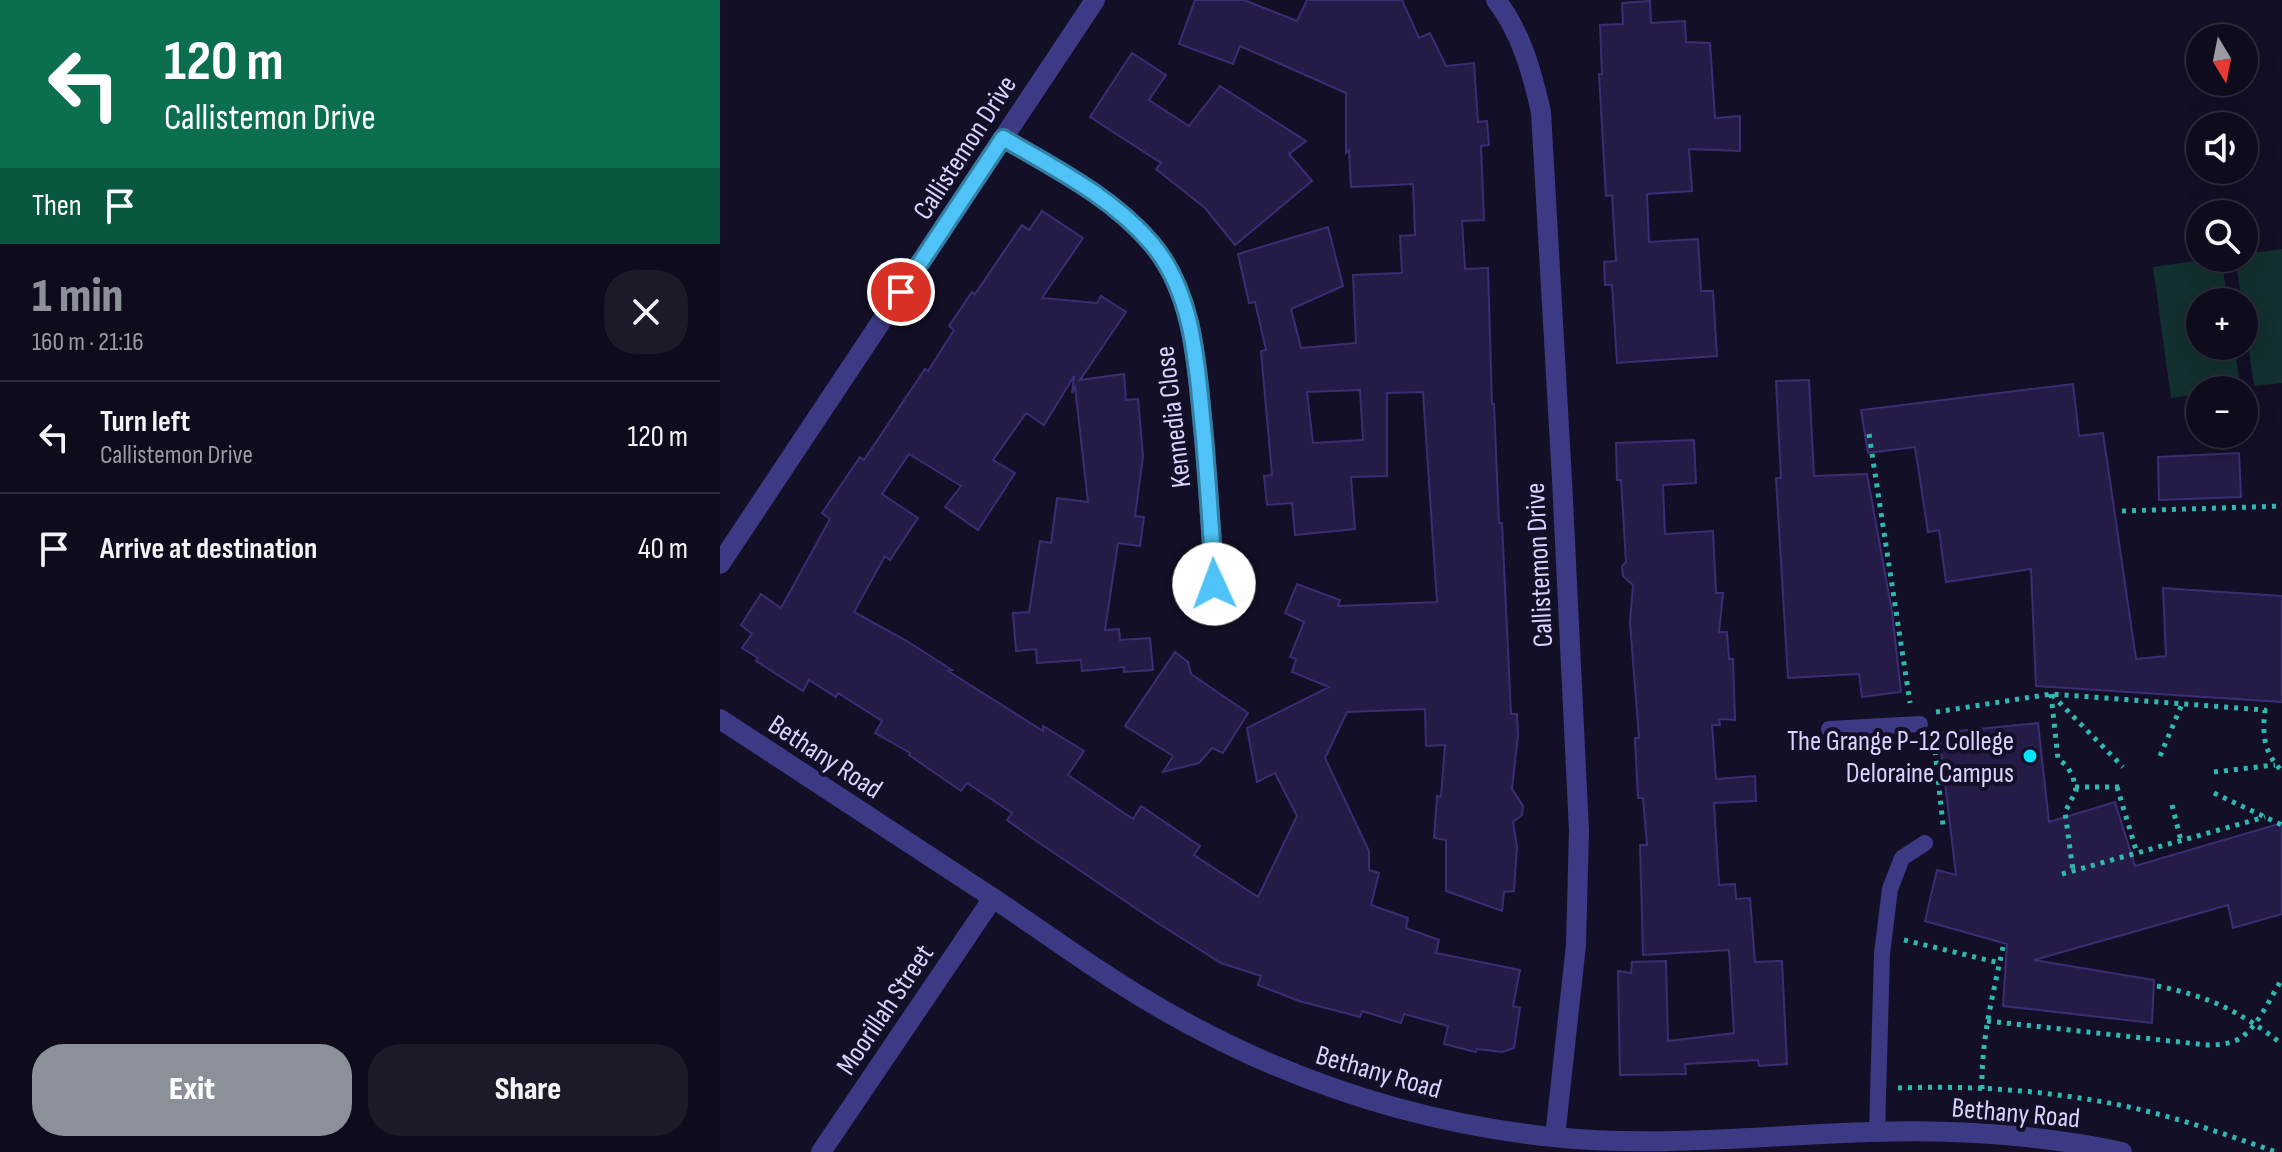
<!DOCTYPE html>
<html lang="en">
<head>
<meta charset="utf-8">
<style>
	:root { --surface:#0e0b1c; --page:#1c1929; --text:#f1f3f6; --muted:#9b9ba3; --line:#2e2b3b; --accent:#8c9099 }
	body { margin:0; font-family:"Sofia Sans Condensed",sans-serif; background:var(--page); color:var(--text); height:100vh; display:flex; flex-direction:column; font-size:30px; white-space:nowrap }
	* { box-sizing:border-box; margin:0 }
	p { font-size:26px; color:var(--muted) }
	.icon { flex:none; width:44px; height:44px; fill:none; stroke:currentColor; stroke-width:2; stroke-linecap:round; stroke-linejoin:round }
	.map { position:relative; flex:1; overflow:hidden }
	.sheet { display:flex; flex-direction:column; background:var(--surface); width:720px }
	.sheet>* { flex:none }
	.top-card { background:#0b6e4f; color:#fff; overflow:hidden }
	.needle { width:52px; rotate:170deg }
	.buttons { position:absolute; left:1466px; top:24px; display:grid; gap:16px }
	.buttons a { display:grid; place-items:center; width:72px; height:72px; border-radius:50%; background:var(--surface); box-shadow:0 4px 20px #0003,0 0 0 2px var(--line); font-size:40px }
	.pin { position:absolute; display:grid; place-items:center; width:68px; height:68px; color:#fff; margin:-34px; border:4px solid #fff; border-radius:50%; box-shadow:0 2px 8px #0007 }
	.me { position:absolute; width:88px; margin:-44px; rotate:358deg; stroke-linejoin:round; filter:drop-shadow(0 0 6px #0008) }
	.turn { display:flex; align-items:center; gap:28px; height:168px; padding:0 32px; font-size:36px }
	.turn .icon { width:104px; height:104px; stroke-width:2.5 }
	.turn b { display:block; font-size:56px; line-height:68px }
	.then { display:flex; align-items:center; height:76px; padding:0 32px; background:#0003; gap:16px; font-size:30px }
	.round { display:grid; place-items:center; flex:none; width:84px; height:84px; border-radius:32px; background:var(--page) }
	.summary { display:flex; align-items:center; justify-content:space-between; height:136px; padding:0 32px }
	h1 { font-size:48px; font-weight:800; line-height:60px; color:var(--accent) }
	.action { display:flex; gap:16px; margin-top:auto; padding:16px 32px }
	.action a { flex:1; height:92px; border-radius:32px; background:var(--accent); color:#fff; font-size:32px; font-weight:800; line-height:92px; text-align:center }
	.action a+a { background:var(--page); color:var(--text) }
	ul { padding:0; list-style:none }
	li { display:flex; align-items:center; gap:24px; height:112px; padding:0 32px; border-top:2px solid var(--line) }
	li div { flex:1 }
	li b { display:block; font-size:30px }
	li em { font-style:normal }
	main { display:flex; flex:1; min-height:0 }
	.map>svg:first-child { display:block }
	.green { fill:#12302f }
	.building { fill:#241b47; stroke:#3b2d73; stroke-width:2; fill-rule:evenodd }
	.lines { fill:none; stroke-linecap:round; stroke-linejoin:round }
	.path { stroke:#2fb8b0; stroke-width:5; stroke-dasharray:4 6; stroke-linecap:butt }
	.service { stroke:#3d3a85; stroke-width:16 }
	.minor { stroke:#3d3a85; stroke-width:20 }
	.route-casing { stroke:#337fa1; stroke-width:20 }
	.route { stroke:#4fc3f7; stroke-width:14 }
	.poi-dot { fill:#00e5ff; stroke:#130f26; stroke-width:3 }
	.labels { text-anchor:middle; stroke-width:8; stroke-linejoin:round; paint-order:stroke }
	.street-label { font-size:28px; fill:#d9d4ff; stroke:#130f26 }
	.poi-label { font-size:28px; fill:#d9d4ff; stroke:#130f26; text-anchor:end }
</style>
</head>
<body>
<main>
<section class="sheet">
<div class="top-card">
<div class="turn"><svg class="icon" aria-label="left" viewBox="0 0 24 24"><path d="M17 20v-9H6M10 6l-5 5 5 5"/></svg><div><b>120 m</b>Callistemon Drive</div></div>
<div class="then">Then<svg class="icon" aria-label="arrive" viewBox="0 0 24 24"><path d="M6 21V4h12l-3 4 3 4H6"/></svg></div>
</div>
<div class="summary"><div><h1>1 min</h1><p>160 m · 21:16</p></div><a class="round"><svg class="icon" aria-label="close" viewBox="0 0 24 24"><path d="M6 6l12 12M18 6L6 18"/></svg></a></div>
<ul>
<li><svg class="icon" aria-label="left" viewBox="0 0 24 24"><path d="M17 20v-9H6M10 6l-5 5 5 5"/></svg><div><b>Turn left</b><p>Callistemon Drive</p></div><em>120 m</em></li>
<li><svg class="icon" aria-label="arrive" viewBox="0 0 24 24"><path d="M6 21V4h12l-3 4 3 4H6"/></svg><div><b>Arrive at destination</b></div><em>40 m</em></li>
</ul>
<div class="action"><a>Exit</a><a>Share</a></div>
</section>
<div class="map">
<svg width="1562" height="1152" viewBox="0 0 1562 1152">
	<rect width="100%" height="100%" fill="#130f26"/>
	<!-- green -->
	<path class="green" d="M 1562,249 L 1562,383 L 1534,386 L 1524,317 L 1524,302 L 1522,302 L 1515,258 L 1524,258 L 1524,254 Z
		M 1494,258 L 1501,258 L 1508,302 L 1480,302 L 1480,346 L 1514,346 L 1521,388 L 1480,390 L 1480,394 L 1451,398 L 1433,267 Z"/>
	<!-- building -->
	<path class="building" d="M 475,0 L 524,0 L 577,21 L 587,0 L 682,0 L 699,38 L 710,33 L 726,66 L 754,63 L 758,122 L 767,121 L 769,145 L 761,146 L 764,220 L 742,221 L 745,269 L 768,268 L 772,404 L 774,404 L 779,523 L 782,523 L 791,714 L 797,714 L 798,735 L 792,789 L 803,806 L 802,815 L 793,822 L 797,847 L 794,891 L 784,892 L 782,911 L 726,891 L 726,840 L 714,838 L 717,796 L 721,797 L 725,745 L 706,746 L 705,709 L 627,712 L 605,758 L 649,851 L 649,870 L 659,873 L 651,905 L 688,918 L 686,928 L 719,940 L 716,953 L 800,970 L 793,1006 L 800,1008 L 794,1048 L 782,1052 L 757,1049 L 756,1052 L 724,1044 L 728,1026 L 684,1014 L 681,1023 L 642,1011 L 640,1017 L 579,1001 L 538,985 L 541,976 L 501,963 L 436,922 L 312,838 L 287,820 L 292,813 L 247,783 L 241,791 L 189,755 L 190,753 L 155,733 L 162,721 L 118,693 L 116,697 L 89,680 L 83,691 L 36,661 L 38,658 L 22,648 L 32,634 L 21,625 L 41,594 L 61,608 L 110,519 L 102,513 L 140,457 L 144,460 L 205,369 L 208,371 L 234,330 L 229,326 L 252,292 L 255,294 L 302,225 L 309,230 L 322,211 L 363,238 L 322,298 L 377,303 L 381,296 L 406,312 L 360,380 L 404,374 L 406,400 L 418,399 L 423,456 L 415,516 L 424,517 L 420,546 L 398,543 L 385,630 L 399,629 L 400,640 L 430,638 L 433,670 L 404,672 L 404,667 L 362,671 L 361,660 L 317,663 L 316,649 L 296,651 L 293,613 L 309,612 L 320,541 L 331,543 L 337,498 L 368,502 L 355,387 L 352,393 L 354,376 L 324,425 L 306,413 L 273,460 L 295,473 L 258,530 L 225,507 L 241,486 L 189,454 L 162,494 L 198,518 L 170,560 L 165,556 L 134,612 L 187,641 L 232,670 L 228,671 L 323,731 L 323,726 L 364,751 L 348,775 L 413,819 L 421,806 L 480,846 L 474,855 L 538,897 L 577,816 L 555,773 L 537,782 L 527,728 L 609,687 L 572,672 L 576,659 L 570,657 L 584,622 L 565,613 L 577,584 L 620,600 L 618,606 L 717,602 L 703,392 L 667,393 L 667,476 L 631,477 L 635,529 L 575,535 L 572,503 L 547,505 L 544,476 L 552,475 L 541,351 L 546,350 L 535,302 L 529,303 L 518,254 L 608,227 L 623,286 L 571,309 L 581,348 L 636,343 L 633,275 L 682,273 L 680,236 L 695,235 L 693,184 L 631,187 L 629,150 L 626,153 L 626,93 L 520,46 L 513,64 L 459,44 ZM 640,390 L 643,440 L 593,443 L 587,392 Z
		M 930,1 L 931,23 L 965,21 L 966,42 L 990,43 L 995,118 L 1020,116 L 1020,151 L 969,149 L 972,191 L 927,194 L 929,242 L 978,239 L 981,291 L 993,291 L 997,356 L 897,363 L 892,285 L 885,285 L 884,262 L 896,261 L 892,195 L 886,196 L 879,74 L 882,74 L 880,25 L 903,24 L 902,3 Z
		M 412,53 L 446,75 L 429,100 L 469,126 L 500,86 L 586,141 L 569,154 L 592,181 L 515,245 L 485,208 L 436,169 L 441,163 L 370,117 Z
		M 1089,380 L 1094,476 L 1147,474 L 1172,612 L 1181,692 L 1142,697 L 1139,674 L 1068,678 L 1056,478 L 1061,478 L 1056,381 Z
		M 1353,384 L 1359,436 L 1383,433 L 1416,659 L 1446,656 L 1443,588 L 1562,596 L 1562,702 L 1316,686 L 1311,569 L 1226,582 L 1219,530 L 1208,532 L 1195,447 L 1148,453 L 1141,410 Z
		M 974,440 L 976,483 L 943,485 L 945,534 L 993,531 L 996,593 L 1003,593 L 999,632 L 1007,632 L 1009,659 L 1013,659 L 1015,720 L 999,719 L 1000,725 L 992,725 L 996,779 L 1035,776 L 1036,801 L 994,803 L 999,885 L 1015,884 L 1016,899 L 1030,898 L 1035,962 L 1062,961 L 1067,1064 L 1039,1066 L 1038,1060 L 965,1064 L 966,1074 L 900,1075 L 898,971 L 911,973 L 912,962 L 946,961 L 948,1041 L 1014,1033 L 1009,950 L 923,955 L 920,845 L 927,845 L 923,798 L 918,798 L 915,738 L 919,738 L 910,622 L 913,585 L 903,576 L 902,566 L 906,562 L 901,480 L 897,480 L 896,443 Z
		M 1519,453 L 1521,497 L 1439,500 L 1438,457 Z
		M 455,652 L 468,662 L 471,674 L 528,713 L 503,753 L 492,748 L 479,763 L 443,772 L 453,756 L 405,726 Z
		M 1318,723 L 1329,822 L 1395,802 L 1415,866 L 1562,823 L 1562,914 L 1513,928 L 1508,905 L 1314,960 L 1434,980 L 1432,1023 L 1283,1006 L 1287,944 L 1205,921 L 1217,870 L 1236,875 L 1219,733 Z"/>
	<g class="lines">
		<!-- path -->
		<path class="path" d="M 1149,434 L 1190,703
			M 1402,511 L 1562,506
			M 1331,694 L 1338,759 L 1347,766 L 1353,777 L 1356,791 L 1345,812 L 1353,871
			M 1332,695 L 1403,767
			M 1216,712 L 1331,694 L 1545,710 C 1542,735 1544,753 1562,771
			M 1214,741 L 1223,825 L 1220,829
			M 1440,756 L 1462,704
			M 1494,772 L 1555,765
			M 1355,787 L 1403,787
			M 1397,787 L 1417,853
			M 1494,793 L 1562,825
			M 1452,805 L 1461,841
			M 1342,874 L 1545,817
			M 1184,940 L 1280,963
			M 1437,986 C 1489,996 1521,1012 1562,1044
			M 1267,1021 L 1487,1045 C 1498,1045 1509,1044 1519,1039 C 1538,1027 1550,998 1562,979
			M 1178,1088 C 1255,1085 1334,1091 1409,1107 C 1459,1118 1508,1135 1556,1152
			M 1262,1089 C 1261,1040 1273,994 1283,947"/>
		<!-- service -->
		<path class="service" d="M 1109,729 L 1200,724
			M 1157,1132 L 1162,954 L 1170,889 L 1182,858 L 1205,843"/>
		<!-- minor -->
		<path class="minor" d="M 776,0 C 801,32 812,72 821,112 L 842,480 L 859,831 L 856,945 L 835,1137
			M 283,138 C 336,169 392,197 432,244 C 476,296 477,373 484,437 C 488,486 492,535 494,584
			M 0,564 L 375,0
			M 0,719 C 89,778 178,836 267,894 C 326,933 383,976 445,1011 C 564,1079 696,1123 833,1137 C 939,1148 1046,1135 1152,1132 C 1235,1129 1321,1135 1402,1152
			M 101,1152 L 273,898"/>
	</g>
	<g class="lines">
		<!-- route casing -->
		<g class="route-casing">
			<path id="route" d="M 181,292 L 283,138 C 336,169 392,197 432,244 C 476,296 477,373 484,437 C 488,486 492,535 494,584"/>
		</g>
		<!-- route -->
		<use href="#route" class="route"/>
	</g>
	<!-- markers -->
	<circle class="poi-dot" cx="1310" cy="756" r="8"/>
	<g class="labels">
		<!-- street labels -->
		<g class="street-label">
			<text transform="translate(244 147) rotate(-57)" y="10">Callistemon Drive</text>
			<text transform="translate(452 417) rotate(-97)" y="10">Kennedia Close</text>
			<text transform="translate(818 565) rotate(-93)" y="10">Callistemon Drive</text>
			<text transform="translate(106 756) rotate(33)" y="10">Bethany Road</text>
			<text transform="translate(164 1009) rotate(-56)" y="10">Moorillah Street</text>
			<text transform="translate(659 1071) rotate(16)" y="10">Bethany Road</text>
			<text transform="translate(1296 1112) rotate(5)" y="10">Bethany Road</text>
		</g>
		<!-- poi labels -->
		<g class="poi-label">
			<text x="1294" y="750">The Grange P-12 College<tspan x="1294" dy="32">Deloraine Campus</tspan></text>
		</g>
	</g>
</svg>
<div class="buttons">
<a><svg class="needle" viewBox="-14 -14 28 28"><path d="M0-13l5 13h-10z" fill="#e53935"/><path d="M0 13l5-13h-10z" fill="#9b9ba3"/></svg></a>
<a><svg class="icon" aria-label="sound" viewBox="0 0 24 24"><path d="M4 9h4l5-4v14l-5-4H4zM17 9q2 3 0 6"/></svg></a>
<a><svg class="icon" aria-label="search" viewBox="0 0 24 24"><circle cx="10" cy="10" r="6"/><path d="M15 15l6 6"/></svg></a>
<a>+</a>
<a>−</a>
</div>
<div class="pin" style="left:181px;top:292px;background:#d93025"><svg class="icon" aria-label="arrive" viewBox="0 0 24 24"><path d="M6 21V4h12l-3 4 3 4H6"/></svg></div>
<svg class="me" style="left:494px;top:584px" viewBox="-20 -20 40 40"><circle r="19" fill="#fff"/><path d="M0-13L10 11 0 6-10 11z" fill="#4fc3f7"/></svg>
</div>
</main>
</body>
</html>
